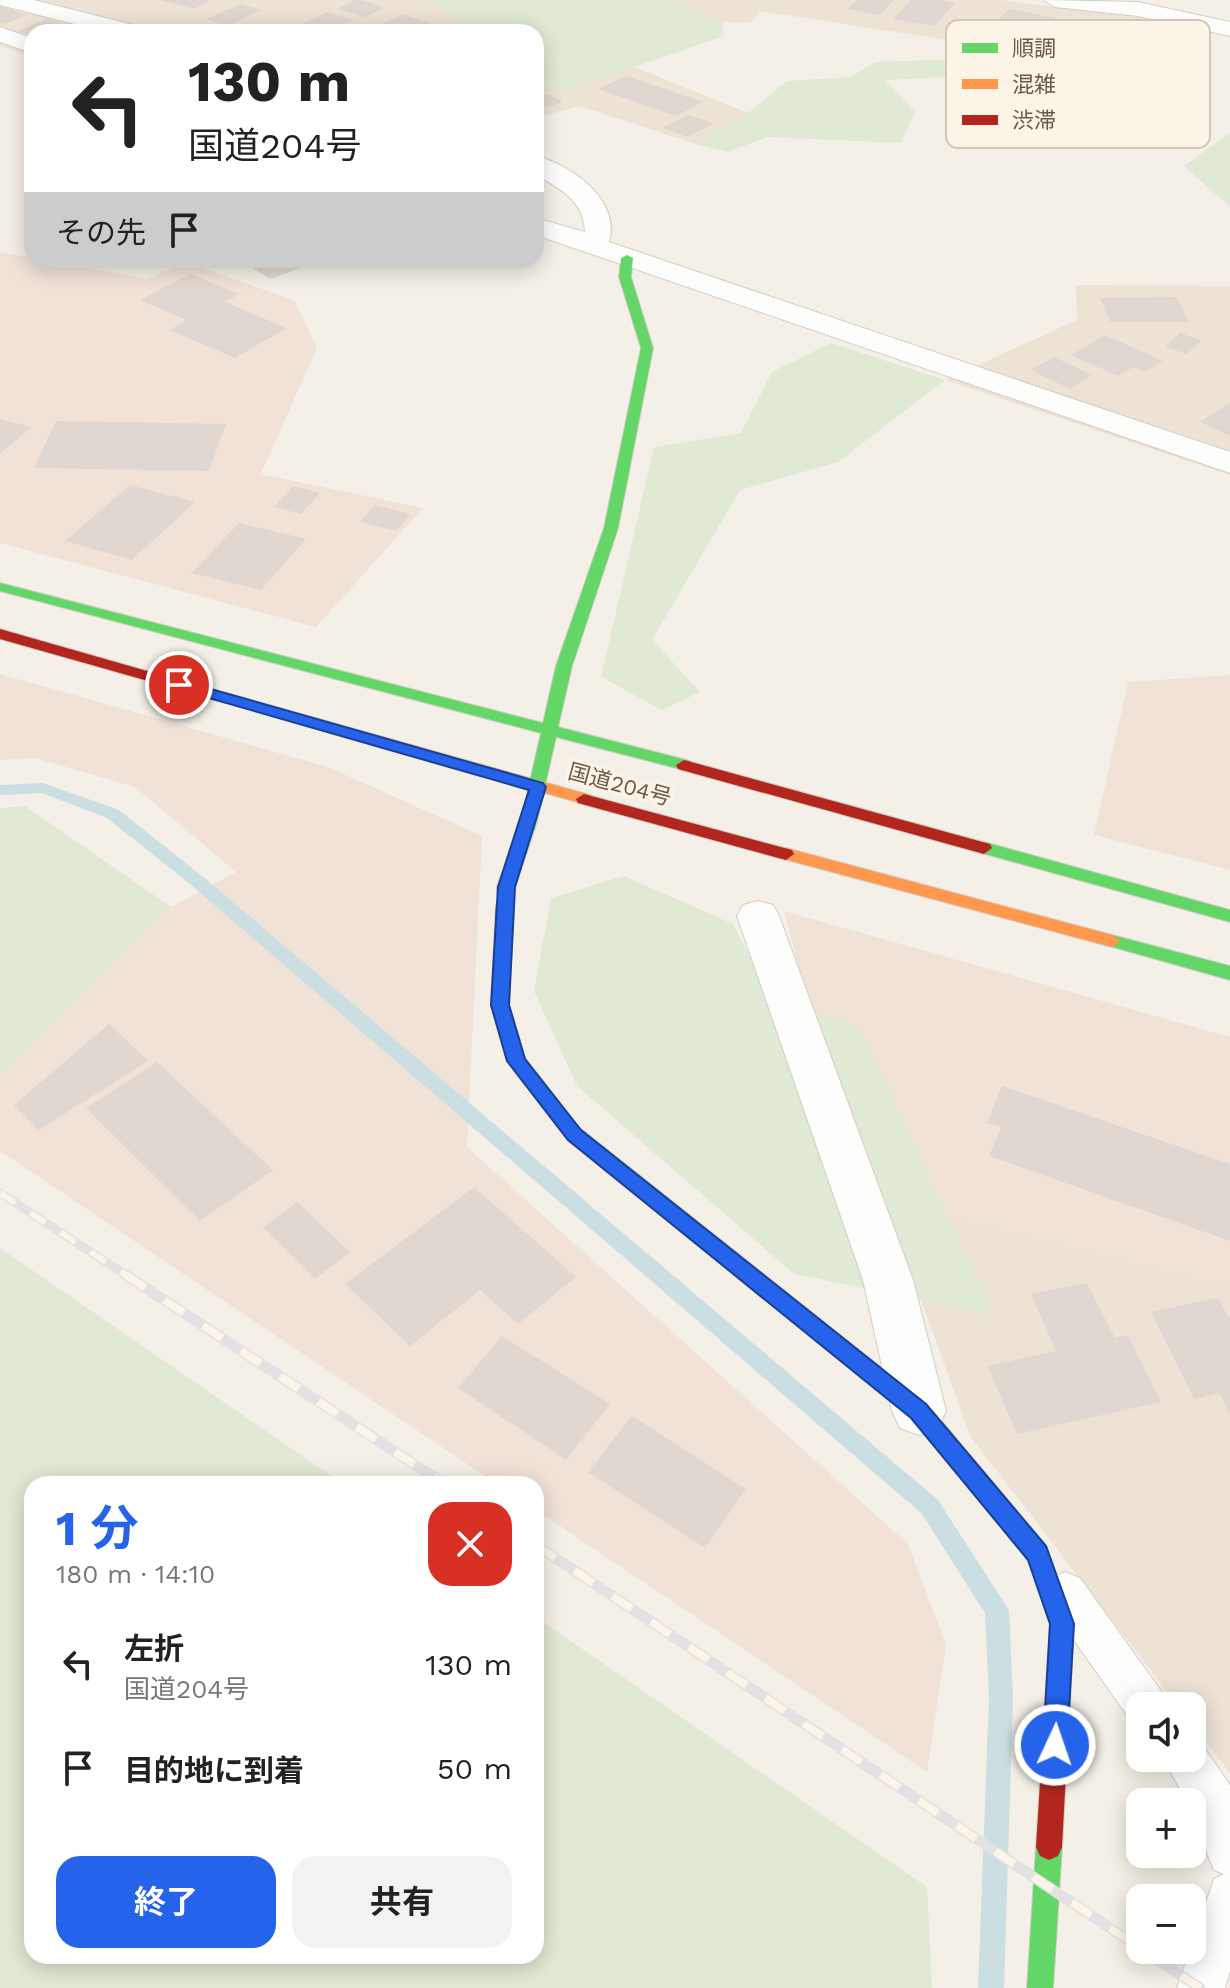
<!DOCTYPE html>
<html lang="ja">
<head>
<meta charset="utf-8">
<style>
	:root { --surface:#fff; --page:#f2f2f2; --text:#222; --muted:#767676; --accent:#2563eb }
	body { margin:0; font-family:"Work Sans","Noto Sans JP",sans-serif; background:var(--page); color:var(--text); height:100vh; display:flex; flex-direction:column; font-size:30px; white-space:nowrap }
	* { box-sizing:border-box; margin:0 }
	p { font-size:26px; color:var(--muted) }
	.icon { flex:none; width:44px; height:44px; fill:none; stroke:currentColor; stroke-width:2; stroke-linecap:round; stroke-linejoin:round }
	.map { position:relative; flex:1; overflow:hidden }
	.drawer { position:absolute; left:24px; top:1476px; width:520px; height:488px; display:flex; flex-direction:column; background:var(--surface); border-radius:24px; box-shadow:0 4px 20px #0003 }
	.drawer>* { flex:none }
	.banner { position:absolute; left:24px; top:24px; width:520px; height:244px; border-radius:24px; box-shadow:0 4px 20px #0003; background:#fff; color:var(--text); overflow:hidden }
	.controls { position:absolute; left:1126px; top:1692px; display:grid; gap:16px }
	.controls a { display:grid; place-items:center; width:80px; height:80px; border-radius:16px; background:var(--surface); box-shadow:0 4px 20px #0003; font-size:40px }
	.pin { position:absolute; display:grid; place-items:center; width:68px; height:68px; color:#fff; margin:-34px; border:4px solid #fff; border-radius:50%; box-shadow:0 2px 8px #0007 }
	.me { position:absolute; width:88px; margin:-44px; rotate:3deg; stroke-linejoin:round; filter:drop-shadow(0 0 6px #0008) }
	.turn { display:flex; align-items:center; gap:28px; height:168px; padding:0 32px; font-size:36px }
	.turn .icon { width:104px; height:104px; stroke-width:2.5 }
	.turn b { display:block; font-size:56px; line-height:68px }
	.then { display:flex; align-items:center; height:76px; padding:0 32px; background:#0003; gap:16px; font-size:30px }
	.round { display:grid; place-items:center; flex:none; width:84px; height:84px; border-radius:24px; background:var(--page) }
	.overview { display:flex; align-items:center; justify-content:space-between; height:136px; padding:0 32px }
	h1 { font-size:48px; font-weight:700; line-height:60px; color:var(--accent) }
	.action { display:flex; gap:16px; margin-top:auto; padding:16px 32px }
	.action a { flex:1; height:92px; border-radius:24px; background:var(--accent); color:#fff; font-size:32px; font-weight:700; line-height:92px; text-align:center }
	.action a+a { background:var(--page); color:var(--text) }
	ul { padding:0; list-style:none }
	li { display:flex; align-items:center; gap:24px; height:104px; padding:0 32px }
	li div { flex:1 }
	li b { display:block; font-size:30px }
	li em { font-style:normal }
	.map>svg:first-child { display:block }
	.residential { fill:#ece3d5 }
	.commercial { fill:#f1e2d8 }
	.green { fill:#e0e9d3 }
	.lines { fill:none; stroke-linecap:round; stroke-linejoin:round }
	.stream { fill:#cbdfe2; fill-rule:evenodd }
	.building { fill:#e0d8d0 }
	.lane-casing { stroke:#d3cdc6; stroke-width:2 }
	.street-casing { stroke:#d3cdc6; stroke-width:2 }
	.fast-casing { stroke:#d2ccc4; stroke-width:2 }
	.slow-casing { stroke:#d2ccc4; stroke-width:2 }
	.jam-casing { stroke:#d2ccc4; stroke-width:2 }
	.lane { fill:#fdfdfb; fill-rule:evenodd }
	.street { fill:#fdfdfb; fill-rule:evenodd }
	.fast { fill:#63d668; fill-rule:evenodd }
	.slow { fill:#ff974d; fill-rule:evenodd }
	.jam { fill:#b3261e; fill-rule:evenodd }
	.rail-far1-casing { stroke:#e3e1e3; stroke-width:9 }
	.rail-casing { stroke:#e3e1e3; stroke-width:11 }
	.rail-far1 { stroke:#fcf5e7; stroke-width:6; stroke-dasharray:18; stroke-linecap:butt }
	.rail { stroke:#fcf5e7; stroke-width:8; stroke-dasharray:23; stroke-linecap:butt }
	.route { fill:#2563eb; stroke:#184099; stroke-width:2 }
	.labels { text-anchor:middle; stroke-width:7; stroke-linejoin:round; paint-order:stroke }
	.street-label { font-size:22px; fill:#6d594c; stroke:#fcf5e7 }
	.key { fill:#fcf5e7; stroke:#d1c6b8; stroke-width:2 }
	.key-label { font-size:22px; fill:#6d594c }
</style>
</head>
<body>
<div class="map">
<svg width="1230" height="1988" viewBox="0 0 1230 1988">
	<rect width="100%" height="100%" fill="#f4f0e7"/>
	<!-- residential -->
	<path class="residential" d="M 0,0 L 423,0 L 460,17 L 456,32 L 32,32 L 32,57 L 0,46 Z
		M 668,0 L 1001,0 L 1143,18 L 1063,58 L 760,11 L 751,22 L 722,22 Z
		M 635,67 L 748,113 L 695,144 L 580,106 L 536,118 L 536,77 L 565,91 Z
		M 1076,285 L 1230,286 L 1230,475 L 945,380 L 1077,320 Z
		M 948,1216 L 1230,1286 L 1230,1773 L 1192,1724 L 1192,1706 L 1178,1706 L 970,1436 L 921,1300 L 993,1314 Z"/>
	<!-- commercial -->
	<path class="commercial" d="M 0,252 L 146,279 L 187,263 L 294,300 L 317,348 L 261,474 L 423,508 L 316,627 L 0,543 Z
		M 0,674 L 328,767 L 482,836 L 467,1147 L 908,1544 L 946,1645 L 927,1772 L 536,1510 L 536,1484 L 497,1484 L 0,1151 L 0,1078 L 171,907 L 236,872 L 135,787 L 35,758 L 0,760 Z
		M 1230,675 L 1230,870 L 1094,835 L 1128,682 Z
		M 784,911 L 1230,1037 L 1230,1286 L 948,1216 L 859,1027 L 810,1011 Z"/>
	<!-- green -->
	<path class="green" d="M 423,0 L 668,0 L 722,22 L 724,36 L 565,91 L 536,77 L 536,32 L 456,32 L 460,17 Z
		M 1022,57 L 1032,73 L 884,80 L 915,112 L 901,143 L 767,137 L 727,152 L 695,144 L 748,113 L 787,81 L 851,77 L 875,62 Z
		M 1230,133 L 1230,207 L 1184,166 Z
		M 831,343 L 945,380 L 838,462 L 740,490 L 652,640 L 700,692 L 662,710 L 601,677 L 654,447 L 741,433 L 772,372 Z
		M 25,806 L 171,907 L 0,1078 L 0,808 Z
		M 624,876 L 733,924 L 772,1000 L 859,1026 L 994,1315 L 794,1274 L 577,1086 L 534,991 L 551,898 Z
		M 0,1248 L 343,1484 L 32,1484 L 32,1956 L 536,1956 L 536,1617 L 927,1887 L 932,1988 L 0,1988 Z"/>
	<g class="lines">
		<!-- stream -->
		<path class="stream" d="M 43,783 L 119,810 L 202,876 L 938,1500 L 1009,1610 L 1013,1697 L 1004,1988 L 978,1988 L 989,1697 L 985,1613 L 922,1514 L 190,884 L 107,818 L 42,793 L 0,795 L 0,785 Z"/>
	</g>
	<!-- building -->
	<path class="building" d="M 160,0 L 210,0 L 194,9 Z
		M 355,0 L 360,0 L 385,7 L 365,17 L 337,9 Z
		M 857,0 L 894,0 L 880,15 L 848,9 Z
		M 911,0 L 940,0 L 955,3 L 934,26 L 893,19 Z
		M 240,4 L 262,10 L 228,26 L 206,19 Z
		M 0,6 L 27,15 L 5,24 L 0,22 Z
		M 1009,9 L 1056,18 L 1035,39 L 988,30 Z
		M 327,12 L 353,20 L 326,32 L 285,32 Z
		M 403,14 L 431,23 L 412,32 L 365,32 Z
		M 47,19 L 85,31 L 85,32 L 32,32 L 32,35 L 18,31 Z
		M 962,19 L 977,22 L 967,32 L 952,29 Z
		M 626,76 L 703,102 L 676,116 L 598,89 Z
		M 547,94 L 563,102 L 546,108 L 536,103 L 536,98 Z
		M 688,115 L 714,123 L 688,137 L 662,128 Z
		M 240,260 L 300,260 L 308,265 L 270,279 Z
		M 190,274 L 239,294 L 225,302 L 287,328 L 235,358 L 169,330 L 187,320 L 140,300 Z
		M 1177,297 L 1188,322 L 1110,322 L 1100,298 Z
		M 1180,333 L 1202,340 L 1187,354 L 1165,347 Z
		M 1105,335 L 1163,361 L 1144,372 L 1133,367 L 1118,376 L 1071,355 Z
		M 1054,357 L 1092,375 L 1070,389 L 1031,370 Z
		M 1230,403 L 1230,436 L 1200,422 Z
		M 0,419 L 32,427 L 0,453 Z
		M 56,421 L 226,424 L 209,471 L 34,468 Z
		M 130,485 L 195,502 L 132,560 L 65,541 Z
		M 293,486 L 320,493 L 301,514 L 274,507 Z
		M 374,505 L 411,514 L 396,531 L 360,522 Z
		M 239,523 L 306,539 L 261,590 L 191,573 Z
		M 109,1024 L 148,1061 L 39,1130 L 14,1105 Z
		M 157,1062 L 273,1170 L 200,1221 L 86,1108 Z
		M 1002,1086 L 1230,1164 L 1230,1241 L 989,1156 L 1001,1127 L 987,1123 Z
		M 474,1187 L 576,1277 L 518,1324 L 480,1290 L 410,1346 L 345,1284 Z
		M 297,1202 L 350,1252 L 315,1279 L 263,1228 Z
		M 1087,1283 L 1115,1338 L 1128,1335 L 1161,1402 L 1017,1434 L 987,1366 L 1056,1351 L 1031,1294 Z
		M 1218,1298 L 1230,1319 L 1230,1414 L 1219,1393 L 1194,1399 L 1151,1312 Z
		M 502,1336 L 610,1404 L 566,1460 L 458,1388 Z
		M 632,1416 L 746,1489 L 705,1548 L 588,1472 Z"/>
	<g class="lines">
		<!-- lane casing -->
		<g class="lane-casing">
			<path id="lane" d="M 1065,1572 L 1080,1578 L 1161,1691 L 1168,1706 L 1140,1706 L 1140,1725 L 1131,1721 L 1050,1606 L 1044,1592 L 1050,1578 Z
				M 1192,1739 L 1200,1742 L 1230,1785 L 1230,1971 L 1225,1988 L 1177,1988 L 1214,1879 L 1224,1874 L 1214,1870 L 1207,1854 L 1203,1824 L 1192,1802 L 1188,1802 L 1162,1758 L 1192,1758 Z"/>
		</g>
		<!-- street casing -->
		<g class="street-casing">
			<path id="street" d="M 0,0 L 34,0 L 141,27 L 145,32 L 106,32 L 0,5 Z
				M 1044,0 L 1138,2 L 1230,22 L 1230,36 L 1138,16 L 1055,7 Z
				M 0,27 L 32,38 L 32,53 L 0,42 Z
				M 536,156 C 572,165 621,200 609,242 L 1230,452 L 1230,473 L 536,235 L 536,218 L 585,232 C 584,201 561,189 536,175 Z
				M 758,901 L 773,905 L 779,916 L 913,1280 L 946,1411 L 938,1428 L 919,1435 L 900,1428 L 892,1411 L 863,1280 L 737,916 L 743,905 Z"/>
		</g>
		<!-- fast casing -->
		<g class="fast-casing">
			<path id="fast" d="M 627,255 L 633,258 L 631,277 L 653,348 L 618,528 L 572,666 L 558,727 L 690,761 L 692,765 L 684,770 L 556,737 L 536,825 L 515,887 L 511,909 L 499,909 L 497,887 L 520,825 L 541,733 L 0,591 L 0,583 L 543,723 L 556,666 L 604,528 L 641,348 L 619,277 L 621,258 Z
				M 984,842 L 1230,910 L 1230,922 L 978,852 L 976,848 Z
				M 1112,935 L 1230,966 L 1230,980 L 1106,945 L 1103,941 L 1106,937 Z
				M 574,1126 L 581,1129 L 927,1404 L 970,1455 L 973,1462 L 970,1469 L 962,1472 L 954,1469 L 911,1418 L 567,1139 L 564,1134 L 567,1129 Z
				M 1049,1834 L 1058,1838 L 1062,1847 L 1053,1988 L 1027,1988 L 1036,1847 L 1040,1838 Z"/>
		</g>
		<!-- slow casing -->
		<g class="slow-casing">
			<path id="slow" d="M 226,693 L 590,795 L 592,799 L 584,804 L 221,701 L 218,698 Z
				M 786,848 L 1112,935 L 1121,941 L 1112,947 L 780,858 L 778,854 L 780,850 Z"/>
		</g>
		<!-- jam casing -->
		<g class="jam-casing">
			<path id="jam" d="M 0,629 L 231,695 L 234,698 L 226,703 L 0,639 Z
				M 684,760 L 990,844 L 992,848 L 984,854 L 678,769 L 676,765 Z
				M 584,794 L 792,850 L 794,854 L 786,860 L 578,803 L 576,799 Z
				M 505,899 L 514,905 L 509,1005 L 525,1058 L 584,1134 L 581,1139 L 567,1139 L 508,1061 L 491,1005 L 496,905 Z
				M 962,1452 L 970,1455 L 1046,1546 L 1074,1624 L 1062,1847 L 1058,1856 L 1049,1860 L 1040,1856 L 1036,1847 L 1050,1624 L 1029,1560 L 954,1469 L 951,1462 L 954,1455 Z"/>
		</g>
		<!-- lane -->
		<use href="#lane" class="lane"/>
		<!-- street -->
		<use href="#street" class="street"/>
		<!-- fast -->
		<use href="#fast" class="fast"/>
		<!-- slow -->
		<use href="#slow" class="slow"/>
		<!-- jam -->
		<use href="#jam" class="jam"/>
		<!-- rail-far1 casing -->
		<g class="rail-far1-casing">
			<path id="rail-far1" d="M 0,1193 L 129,1277"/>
		</g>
		<!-- rail casing -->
		<g class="rail-casing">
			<path id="rail" d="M 126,1275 L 444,1484
				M 536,1545 L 1140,1948
				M 1143,1950 L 1200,1988"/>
		</g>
		<!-- rail-far1 -->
		<use href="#rail-far1" class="rail-far1"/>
		<!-- rail -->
		<use href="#rail" class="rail"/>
	</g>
	<!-- route -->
	<path class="route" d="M 179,680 L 543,783 L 546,787 L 515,887 L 509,1005 L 525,1059 L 581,1130 L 926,1404 L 1046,1546 L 1074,1624 L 1067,1745 L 1064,1754 L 1055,1758 L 1046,1754 L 1043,1745 L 1050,1624 L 1028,1560 L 911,1418 L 568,1140 L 507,1061 L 491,1005 L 498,887 L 529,790 L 174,688 L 174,681 Z"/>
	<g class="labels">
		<!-- street labels -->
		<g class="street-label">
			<text transform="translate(620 784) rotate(15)" y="8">国道204号</text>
		</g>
	</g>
	<!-- legend -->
	<rect x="946" y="20" width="264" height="128" rx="12" class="key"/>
	<rect x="962" y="43" width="36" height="10" fill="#63d668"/>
	<rect x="962" y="79" width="36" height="10" fill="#ff974d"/>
	<rect x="962" y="115" width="36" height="10" fill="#b3261e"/>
	<g class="key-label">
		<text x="1012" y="56">順調</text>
		<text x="1012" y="92">混雑</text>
		<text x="1012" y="128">渋滞</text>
	</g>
</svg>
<div class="controls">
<a><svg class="icon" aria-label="sound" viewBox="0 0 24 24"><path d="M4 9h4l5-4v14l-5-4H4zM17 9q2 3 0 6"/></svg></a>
<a>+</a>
<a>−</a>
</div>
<div class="pin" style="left:179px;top:685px;background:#d93025"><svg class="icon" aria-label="arrive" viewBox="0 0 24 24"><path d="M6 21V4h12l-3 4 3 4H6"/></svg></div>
<svg class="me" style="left:1055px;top:1745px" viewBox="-20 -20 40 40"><circle r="17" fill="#2563eb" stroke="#fff" stroke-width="3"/><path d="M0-11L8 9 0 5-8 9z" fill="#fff"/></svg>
<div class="banner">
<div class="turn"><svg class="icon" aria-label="left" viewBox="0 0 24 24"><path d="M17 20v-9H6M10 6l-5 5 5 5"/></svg><div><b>130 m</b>国道204号</div></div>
<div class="then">その先<svg class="icon" aria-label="arrive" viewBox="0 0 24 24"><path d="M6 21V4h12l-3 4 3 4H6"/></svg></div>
</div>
<section class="drawer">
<div class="overview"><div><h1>1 分</h1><p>180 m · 14:10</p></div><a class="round" style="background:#d93025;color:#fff"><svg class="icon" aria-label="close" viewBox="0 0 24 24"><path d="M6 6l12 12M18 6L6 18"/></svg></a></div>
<ul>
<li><svg class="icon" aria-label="left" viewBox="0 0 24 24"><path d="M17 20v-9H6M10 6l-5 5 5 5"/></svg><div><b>左折</b><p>国道204号</p></div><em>130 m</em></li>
<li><svg class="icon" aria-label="arrive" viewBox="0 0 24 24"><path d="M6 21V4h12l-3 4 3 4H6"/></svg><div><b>目的地に到着</b></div><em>50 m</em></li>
</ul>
<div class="action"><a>終了</a><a>共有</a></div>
</section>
</div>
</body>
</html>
